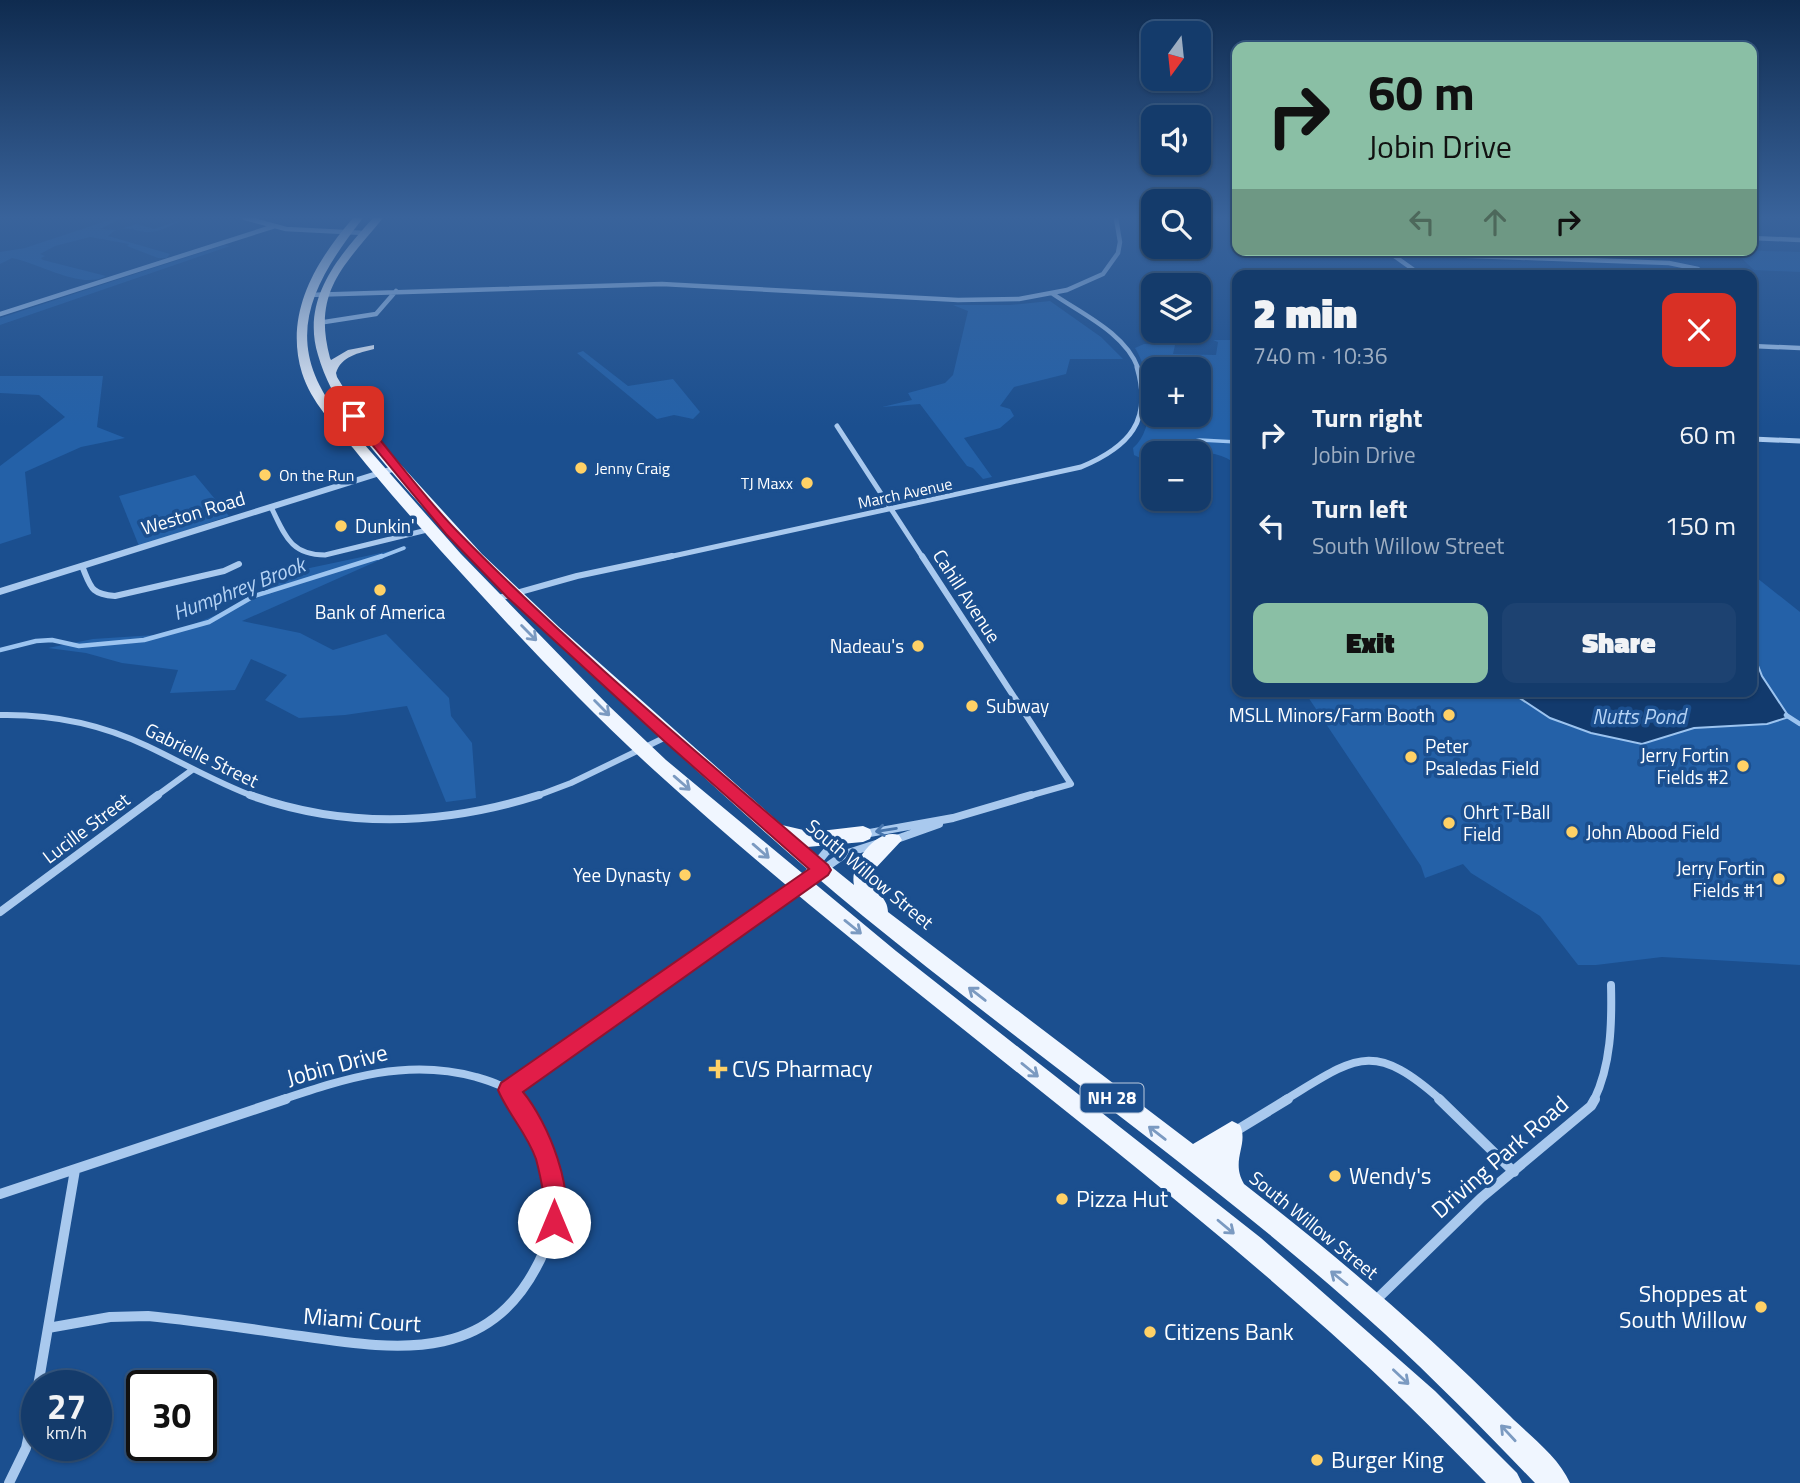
<!DOCTYPE html>
<html lang="en">
<head>
<meta charset="utf-8">
<style>
	:root { --surface:#143b6b; --page:#1d4271; --text:#f1f3f6; --muted:#9dadc1; --line:#33557e; --accent:#8abfa5 }
	body { margin:0; font-family:"Titillium Web",sans-serif; background:var(--page); color:var(--text); height:100vh; display:flex; flex-direction:column; font-size:26px; white-space:nowrap }
	* { box-sizing:border-box; margin:0 }
	p { font-size:23px; color:var(--muted) }
	.icon { flex:none; width:38px; height:38px; fill:none; stroke:currentColor; stroke-width:2; stroke-linecap:round; stroke-linejoin:round }
	.map { position:relative; flex:1; overflow:hidden }
	.panel { position:absolute; left:1232px; top:270px; width:525px; height:427px; display:flex; flex-direction:column; background:var(--surface); border-radius:14px; box-shadow:0 2px 5px #0004,0 0 0 2px var(--line) }
	.panel>* { flex:none }
	.hud { position:absolute; left:1232px; top:42px; width:525px; height:214px; border-radius:14px; box-shadow:0 2px 5px #0004,0 0 0 2px var(--line); background:#8abfa5; color:#111; overflow:hidden }
	.needle { width:46px; rotate:195deg }
	.tools { position:absolute; left:1141px; top:21px; display:grid; gap:14px }
	.tools a { display:grid; place-items:center; width:70px; height:70px; border-radius:14px; background:var(--surface); box-shadow:0 2px 5px #0004,0 0 0 2px var(--line); font-size:35px }
	.speed { position:absolute; left:21px; top:1370px; display:flex; gap:14px; font-size:35px; font-weight:700; text-align:center }
	.speed>* { display:grid; place-content:center; width:91px; height:91px; border-radius:50%; background:var(--surface); box-shadow:0 2px 5px #0004,0 0 0 2px var(--line); line-height:1 }
	.speed small { font-size:18px; font-weight:400 }
	.speed .limit { border:4px solid #111; border-radius:10px; background:#fff; color:#111 }
	.pin { position:absolute; display:grid; place-items:center; width:60px; height:60px; color:#fff; margin:-30px; border-radius:14px; box-shadow:0 4px 10px #0006 }
	.me { position:absolute; width:77px; margin:-38px; rotate:0deg; stroke-linejoin:round; filter:drop-shadow(0 0 5px #0008) }
	.turn { display:flex; align-items:center; gap:24px; height:147px; padding:0 21px; font-size:32px }
	.turn .icon { width:91px; height:91px; stroke-width:2.5 }
	.turn b { display:block; font-size:49px; line-height:60px }
	.lanes { display:flex; align-items:center; height:66px; padding:0 21px; background:#0003; justify-content:center; gap:35px; direction:ltr }
	.lanes .off { opacity:.35 }
	.round { display:grid; place-items:center; flex:none; width:74px; height:74px; border-radius:14px; background:var(--page) }
	.overview { display:flex; align-items:center; justify-content:space-between; height:119px; padding:0 21px }
	h1 { font-size:42px; font-weight:800; line-height:52px }
	.action { display:flex; gap:14px; margin-top:auto; padding:14px 21px }
	.action a { flex:1; height:80px; border-radius:14px; background:var(--accent); color:#111; font-size:28px; font-weight:800; line-height:80px; text-align:center }
	.action a+a { background:var(--page); color:var(--text) }
	ul { padding:0; list-style:none }
	li { display:flex; align-items:center; gap:21px; height:91px; padding:0 21px }
	li div { flex:1 }
	li b { display:block; font-size:26px }
	li em { font-style:normal }
	.map>svg:first-child { display:block }
	.green { fill:#2461a8; fill-rule:evenodd }
	.water { fill:#123a6d; stroke:#9cc4f0; stroke-width:2 }
	.lines { fill:none; stroke-linecap:round; stroke-linejoin:round }
	.stream-far1 { stroke:#9cc4f0; stroke-width:3.5 }
	.stream { stroke:#9cc4f0; stroke-width:4.5 }
	.minor-far4 { stroke:#a9c9ee; stroke-width:4.5 }
	.minor-far3 { stroke:#a9c9ee; stroke-width:5 }
	.minor-far2 { stroke:#a9c9ee; stroke-width:6 }
	.minor-far1 { stroke:#a9c9ee; stroke-width:8 }
	.minor { stroke:#a9c9ee; stroke-width:10 }
	.tertiary { fill:#a9c9ee; fill-rule:evenodd }
	.primary { fill:#f0f6ff; fill-rule:evenodd }
	.oneway { stroke:#7b9ac1 }
	.oneway2 { stroke:#4674ac }
	.route { fill:#e11d48; stroke:#92132f; stroke-width:2 }
	.poi-dot { fill:#ffd166; stroke:#1b4f8f; stroke-width:2.5 }
	.labels { text-anchor:middle; stroke-width:7; stroke-linejoin:round; paint-order:stroke }
	.far-poi-label { font-size:16px; fill:#fff; stroke:#1b4f8f; text-anchor:start }
	.far-street-label { font-size:16px; fill:#fff; stroke:#1b4f8f }
	.shield { fill:#1b4f8f; stroke:#bbcadd; stroke-width:2 }
	.shield-label { font-size:18px; font-weight:bold; fill:#fff }
	.street-label { font-size:19px; fill:#fff; stroke:#1b4f8f }
	.poi-label { font-size:19px; fill:#fff; stroke:#1b4f8f; text-anchor:start }
	.water-label { font-size:21px; font-style:italic; fill:#b5d3f5; stroke:#1b4f8f }
	.near-street-label { font-size:23px; fill:#fff; stroke:#1b4f8f }
	.near-poi-label { font-size:23px; fill:#fff; stroke:#1b4f8f; text-anchor:start }
</style>
</head>
<body>
<div class="map">
<svg width="1800" height="1483" viewBox="0 0 1800 1483">
	<rect width="100%" height="100%" fill="#1b4f8f"/>
	<!-- green -->
	<path class="green" d="M 115,218 L 123,218 L 100,229 L 117,230 L 137,224 L 154,229 L 187,218 C 177,222 161,232 150,232 C 136,233 123,221 108,236 L 170,254 L 167,258 L 158,258 L 127,246 L 129,244 L 90,237 L 55,246 L 40,254 L 45,256 L 41,258 L 43,260 L 106,276 C 82,290 41,264 12,258 L 0,264 L 0,252 L 25,248 Z
		M 224,245 L 230,246 L 0,325 L 0,318 Z
		M 1733,250 L 1800,252 L 1800,272 L 1754,270 Z
		M 1050,301 L 1101,337 L 1123,359 L 1070,359 L 1066,374 L 1014,387 L 1000,406 L 1010,409 L 1014,416 L 1000,428 L 964,438 L 992,477 L 983,479 L 973,468 L 967,466 L 920,404 L 882,407 L 912,400 L 908,393 L 945,383 L 953,375 L 968,311 L 953,305 L 1010,305 Z
		M 1213,340 L 1237,340 L 1237,465 C 1215,446 1182,453 1153,453 L 1153,462 L 1151,463 L 1134,455 L 1133,448 C 1158,426 1151,374 1135,348 L 1144,344 L 1175,345 L 1173,354 L 1216,355 L 1218,342 ZM 1153,369 L 1199,369 L 1199,415 L 1153,415 Z
		M 583,351 L 628,386 L 673,379 L 700,412 L 693,419 L 674,415 L 657,419 L 577,353 Z
		M 0,376 L 103,376 L 97,427 L 125,438 L 81,447 L 25,472 L 31,534 L 0,544 L 0,466 L 65,417 L 39,395 L 0,393 Z
		M 195,475 L 229,516 L 139,546 L 119,496 Z
		M 409,547 L 242,621 L 300,633 L 333,650 L 386,634 L 449,698 L 451,716 L 472,743 L 476,798 L 446,802 L 407,706 L 345,715 L 299,718 L 265,700 L 287,675 L 251,659 L 235,690 L 170,693 L 178,670 L 122,663 L 86,653 L 48,648 L 93,639 L 170,634 L 267,594 L 271,580 L 305,569 Z
		M 1752,574 L 1800,612 L 1800,965 L 1662,957 L 1596,965 L 1578,965 L 1540,916 L 1471,873 L 1463,864 L 1425,878 L 1421,866 L 1304,691 L 1509,691 L 1562,724 L 1591,733 L 1642,744 L 1694,728 L 1767,724 L 1788,716 L 1762,676 L 1752,650 Z"/>
	<!-- water -->
	<path class="water" d="M 1752,650 L 1762,676 L 1789,717 L 1767,724 L 1694,728 L 1642,744 L 1591,733 L 1550,718 L 1509,691 L 1752,691 Z"/>
	<g class="lines">
		<!-- stream-far1 -->
		<path class="stream-far1" d="M 1143,451 L 1200,440 L 1237,442
			M 378,558 L 404,548"/>
		<!-- stream -->
		<path class="stream" d="M 0,650 L 36,641 L 52,640 L 79,646 L 144,640 L 209,622 L 254,596 L 382,556
			M 1786,715 L 1800,724"/>
		<!-- minor-far4 -->
		<path class="minor-far4" d="M 245,218 L 286,229 L 364,233
			M 1233,218 L 1237,218
			M 1752,238 L 1800,240
			M 1390,253 L 1669,263 L 1698,269
			M 1390,253 L 1421,275
			M 1053,294 C 1082,314 1125,333 1138,368
			M 308,295 L 662,284 L 958,300 L 1019,299 L 1067,290 L 1103,274 L 1118,253 L 1120,242 L 1116,218
			M 0,314 L 275,226
			M 318,323 L 376,314 L 396,291
			M 1752,346 L 1800,348"/>
		<!-- minor-far3 -->
		<path class="minor-far3" d="M 837,426 L 923,558
			M 1752,439 L 1800,441
			M 271,507 C 285,535 290,555 325,555 L 427,530
			M 664,558 L 1081,467 C 1129,447 1153,421 1137,367"/>
		<!-- minor-far2 -->
		<path class="minor-far2" d="M 922,556 L 1071,784 L 1025,797
			M 82,566 C 91,587 90,594 115,596 L 224,571 L 239,564
			M 495,599 L 577,576 L 672,556
			M 0,715 C 51,714 101,724 147,746 C 183,763 217,783 255,797
			M 155,797 L 192,770
			M 534,797 L 571,783 L 668,736"/>
		<!-- minor-far1 -->
		<path class="minor-far1" d="M 250,795 C 345,829 444,825 539,795
			M 864,834 L 953,818 L 1031,795
			M 894,840 L 939,824
			M 802,881 L 826,852 L 843,841
			M 0,912 L 158,795
			M 508,1090 L 845,854 L 879,843
			M 281,1100 C 347,1078 407,1058 476,1077 C 493,1082 507,1086 518,1100
			M 1285,1100 C 1356,1057 1372,1039 1441,1100
			M 1594,1100 C 1611,1065 1612,1024 1611,985"/>
		<!-- minor -->
		<path class="minor" d="M 1439,1099 L 1514,1172
			M 1234,1132 L 1288,1099
			M 0,1194 L 286,1099
			M 1375,1301 L 1481,1198 L 1591,1106 L 1595,1099
			M 48,1328 L 110,1317 L 148,1316 C 199,1321 250,1329 301,1336 C 404,1351 496,1364 545,1249 C 566,1200 545,1140 516,1099
			M 38,1386 L 75,1170
			M 9,1483 L 26,1448 L 37,1396"/>
		<!-- tertiary -->
		<path class="tertiary" d="M 396,465 L 401,468 L 399,470 L 0,595 L 0,588 Z"/>
		<!-- primary -->
		<path class="primary" d="M 353,218 L 363,218 C 310,286 280,342 341,418 L 461,554 L 609,706 L 666,760 L 896,951 L 1261,1238 L 1435,1391 L 1517,1473 L 1522,1483 L 1486,1483 C 1435,1431 1384,1380 1330,1332 C 1112,1137 872,968 655,771 C 580,703 509,626 441,551 C 411,517 381,483 353,448 C 334,425 311,402 302,373 C 284,314 315,262 353,218 Z
			M 373,218 L 383,218 C 344,266 312,291 330,358 L 331,360 L 348,350 L 374,345 L 374,349 C 359,353 341,356 336,373 L 337,377 L 358,412 L 382,444 L 482,554 L 559,627 L 782,825 L 812,832 L 863,826 L 870,829 L 872,834 L 870,839 L 863,842 L 807,847 L 854,885 C 849,864 876,827 899,835 L 902,840 L 873,871 C 871,892 888,896 888,912 L 1193,1144 L 1232,1121 L 1240,1125 C 1249,1145 1230,1160 1244,1184 C 1337,1256 1426,1332 1510,1416 C 1529,1435 1559,1457 1570,1483 L 1535,1483 C 1486,1432 1437,1382 1385,1334 C 1220,1184 1036,1057 863,916 C 771,841 685,759 596,679 C 526,615 458,549 396,477 C 365,441 331,401 318,355 C 301,299 338,257 373,218 Z"/>
	</g>
	<!-- one-way arrows -->
	<defs><path id="oneway-shaft" d="M-6 0H5M1.5-3L5.5 0L1.5 3" fill="none" stroke-width="1.6" stroke-linecap="round" stroke-linejoin="round" transform="scale(1.75)"/></defs>
	<g class="oneway">
		<use href="#oneway-shaft" transform="translate(529 633) rotate(45)"/>
		<use href="#oneway-shaft" transform="translate(602 708) rotate(45)"/>
		<use href="#oneway-shaft" transform="translate(682 783) rotate(41)"/>
		<use href="#oneway-shaft" transform="translate(761 851) rotate(41)"/>
		<use href="#oneway-shaft" transform="translate(853 927) rotate(39)"/>
		<use href="#oneway-shaft" transform="translate(977 994) rotate(-142)"/>
		<use href="#oneway-shaft" transform="translate(1030 1070) rotate(39)"/>
		<use href="#oneway-shaft" transform="translate(1157 1133) rotate(-142)"/>
		<use href="#oneway-shaft" transform="translate(1226 1227) rotate(40)"/>
		<use href="#oneway-shaft" transform="translate(1339 1278) rotate(-141)"/>
		<use href="#oneway-shaft" transform="translate(1401 1377) rotate(43)"/>
		<use href="#oneway-shaft" transform="translate(1508 1433) rotate(-133)"/>
	</g>
	<use class="oneway2" href="#oneway-shaft" transform="translate(886 830) rotate(171)"/>
	<!-- sky -->
	<linearGradient id="sky" x2="0" y2="1"><stop stop-color="#0f2b4f"/><stop offset="0.51" stop-color="#39639b"/><stop offset="1" stop-color="#39639b" stop-opacity="0"/></linearGradient>
	<rect width="1800" height="426" fill="url(#sky)"/>
	<!-- route -->
	<path class="route" d="M 350,413 L 358,413 C 391,452 422,495 457,531 C 573,650 703,757 828,865 L 831,870 L 828,875 L 523,1092 C 548,1122 577,1193 562,1230 L 554,1234 L 546,1230 C 541,1219 545,1209 544,1197 C 542,1185 539,1170 536,1159 C 527,1133 508,1114 498,1090 L 501,1083 L 809,869 L 663,740 L 507,597 L 446,534 L 350,418 Z"/>
	<!-- markers -->
	<g class="poi-dot">
		<circle cx="581" cy="468" r="7"/>
		<circle cx="265" cy="475" r="7"/>
		<circle cx="807" cy="483" r="7"/>
		<circle cx="341" cy="526" r="7"/>
		<circle cx="380" cy="590" r="7"/>
		<circle cx="918" cy="646" r="7"/>
		<circle cx="972" cy="706" r="7"/>
		<circle cx="1449" cy="715" r="7"/>
		<circle cx="1411" cy="757" r="7"/>
		<circle cx="1743" cy="766" r="7"/>
		<circle cx="1449" cy="823" r="7"/>
		<circle cx="1572" cy="832" r="7"/>
		<circle cx="685" cy="875" r="7"/>
		<circle cx="1779" cy="879" r="7"/>
		<path d="M714.5 1058.5h7v7h7v7h-7v7h-7v-7h-7v-7h7z"/>
		<circle cx="1335" cy="1176" r="7"/>
		<circle cx="1062" cy="1199" r="7"/>
		<circle cx="1761" cy="1307" r="7"/>
		<circle cx="1150" cy="1332" r="7"/>
		<circle cx="1317" cy="1460" r="7"/>
	</g>
	<g class="labels">
		<!-- far-poi labels -->
		<g class="far-poi-label">
			<text x="595" y="474">Jenny Craig</text>
			<text x="279" y="481">On the Run</text>
			<text x="793" y="489" text-anchor="end">TJ Maxx</text>
		</g>
		<!-- far-street labels -->
		<g class="far-street-label">
			<text transform="translate(905 493) rotate(-12)" y="6">March Avenue</text>
		</g>
		<!-- shield labels -->
		<rect class="shield" x="1080.5" y="1083.5" width="63" height="29" rx="5"/>
		<g class="shield-label">
			<text x="1112" y="1104">NH 28</text>
		</g>
		<!-- street labels -->
		<g class="street-label">
			<text transform="translate(193 513) rotate(-17)" y="7">Weston Road</text>
			<text transform="translate(967 596) rotate(57)" y="7">Cahill Avenue</text>
			<text transform="translate(202 755) rotate(26)" y="7">Gabrielle Street</text>
			<text transform="translate(86 828) rotate(-37)" y="7">Lucille Street</text>
			<text transform="translate(870 874) rotate(40)" y="7">South Willow Street</text>
			<text transform="translate(1314 1225) rotate(39)" y="7">South Willow Street</text>
		</g>
		<!-- poi labels -->
		<g class="poi-label">
			<text x="355" y="533">Dunkin'</text>
			<text x="380" y="619" text-anchor="middle">Bank of America</text>
			<text x="904" y="653" text-anchor="end">Nadeau's</text>
			<text x="986" y="713">Subway</text>
			<text x="1435" y="722" text-anchor="end">MSLL Minors/Farm Booth</text>
			<text x="1425" y="753">Peter<tspan x="1425" dy="22">Psaledas Field</tspan></text>
			<text x="1729" y="762" text-anchor="end">Jerry Fortin<tspan x="1729" dy="22">Fields #2</tspan></text>
			<text x="1463" y="819">Ohrt T-Ball<tspan x="1463" dy="22">Field</tspan></text>
			<text x="1586" y="839">John Abood Field</text>
			<text x="1765" y="875" text-anchor="end">Jerry Fortin<tspan x="1765" dy="22">Fields #1</tspan></text>
			<text x="671" y="882" text-anchor="end">Yee Dynasty</text>
		</g>
		<!-- water labels -->
		<g class="water-label">
			<text transform="translate(239 589) rotate(-21)" y="7">Humphrey Brook</text>
			<text x="1639" y="724">Nutts Pond</text>
		</g>
		<!-- near-street labels -->
		<g class="near-street-label">
			<text transform="translate(337 1065) rotate(-15)" y="8">Jobin Drive</text>
			<text transform="translate(1500 1157) rotate(-41)" y="8">Driving Park Road</text>
			<text transform="translate(362 1320) rotate(4)" y="8">Miami Court</text>
		</g>
		<!-- near-poi labels -->
		<g class="near-poi-label">
			<text x="732" y="1077">CVS Pharmacy</text>
			<text x="1349" y="1184">Wendy's</text>
			<text x="1076" y="1207">Pizza Hut</text>
			<text x="1747" y="1302" text-anchor="end">Shoppes at<tspan x="1747" dy="26">South Willow</tspan></text>
			<text x="1164" y="1340">Citizens Bank</text>
			<text x="1331" y="1468">Burger King</text>
		</g>
	</g>
</svg>
<div class="tools">
<a><svg class="needle" viewBox="-14 -14 28 28"><path d="M0-13l5 13h-10z" fill="#e53935"/><path d="M0 13l5-13h-10z" fill="#9dadc1"/></svg></a>
<a><svg class="icon" aria-label="sound" viewBox="0 0 24 24"><path d="M4 9h4l5-4v14l-5-4H4zM17 9q2 3 0 6"/></svg></a>
<a><svg class="icon" aria-label="search" viewBox="0 0 24 24"><circle cx="10" cy="10" r="6"/><path d="M15 15l6 6"/></svg></a>
<a><svg class="icon" aria-label="layers" viewBox="0 0 24 24"><path d="M12 4l9 5-9 5-9-5zM3 14l9 5 9-5"/></svg></a>
<a>+</a>
<a>−</a>
</div>
<div class="speed"><div>27<small>km/h</small></div><div class="limit">30</div></div>
<div class="pin" style="left:354px;top:416px;background:#d93025"><svg class="icon" aria-label="arrive" viewBox="0 0 24 24"><path d="M6 21V4h12l-3 4 3 4H6"/></svg></div>
<svg class="me" style="left:554px;top:1222px" viewBox="-20 -20 40 40"><circle r="19" fill="#fff"/><path d="M0-13L10 11 0 6-10 11z" fill="#e11d48"/></svg>
<div class="hud">
<div class="turn"><svg class="icon" aria-label="right" viewBox="0 0 24 24"><path d="M7 20v-9h11M14 6l5 5-5 5"/></svg><div><b>60 m</b>Jobin Drive</div></div>
<div class="lanes"><svg class="icon off" aria-label="left" viewBox="0 0 24 24"><path d="M17 20v-9H6M10 6l-5 5 5 5"/></svg><svg class="icon off" aria-label="ahead" viewBox="0 0 24 24"><path d="M12 20V5M6 11l6-6 6 6"/></svg><svg class="icon" aria-label="right" viewBox="0 0 24 24"><path d="M7 20v-9h11M14 6l5 5-5 5"/></svg></div>
</div>
<section class="panel">
<div class="overview"><div><h1>2 min</h1><p>740 m · 10:36</p></div><a class="round" style="background:#d93025;color:#fff"><svg class="icon" aria-label="close" viewBox="0 0 24 24"><path d="M6 6l12 12M18 6L6 18"/></svg></a></div>
<ul>
<li><svg class="icon" aria-label="right" viewBox="0 0 24 24"><path d="M7 20v-9h11M14 6l5 5-5 5"/></svg><div><b>Turn right</b><p>Jobin Drive</p></div><em>60 m</em></li>
<li><svg class="icon" aria-label="left" viewBox="0 0 24 24"><path d="M17 20v-9H6M10 6l-5 5 5 5"/></svg><div><b>Turn left</b><p>South Willow Street</p></div><em>150 m</em></li>
</ul>
<div class="action"><a>Exit</a><a>Share</a></div>
</section>
</div>
</body>
</html>
